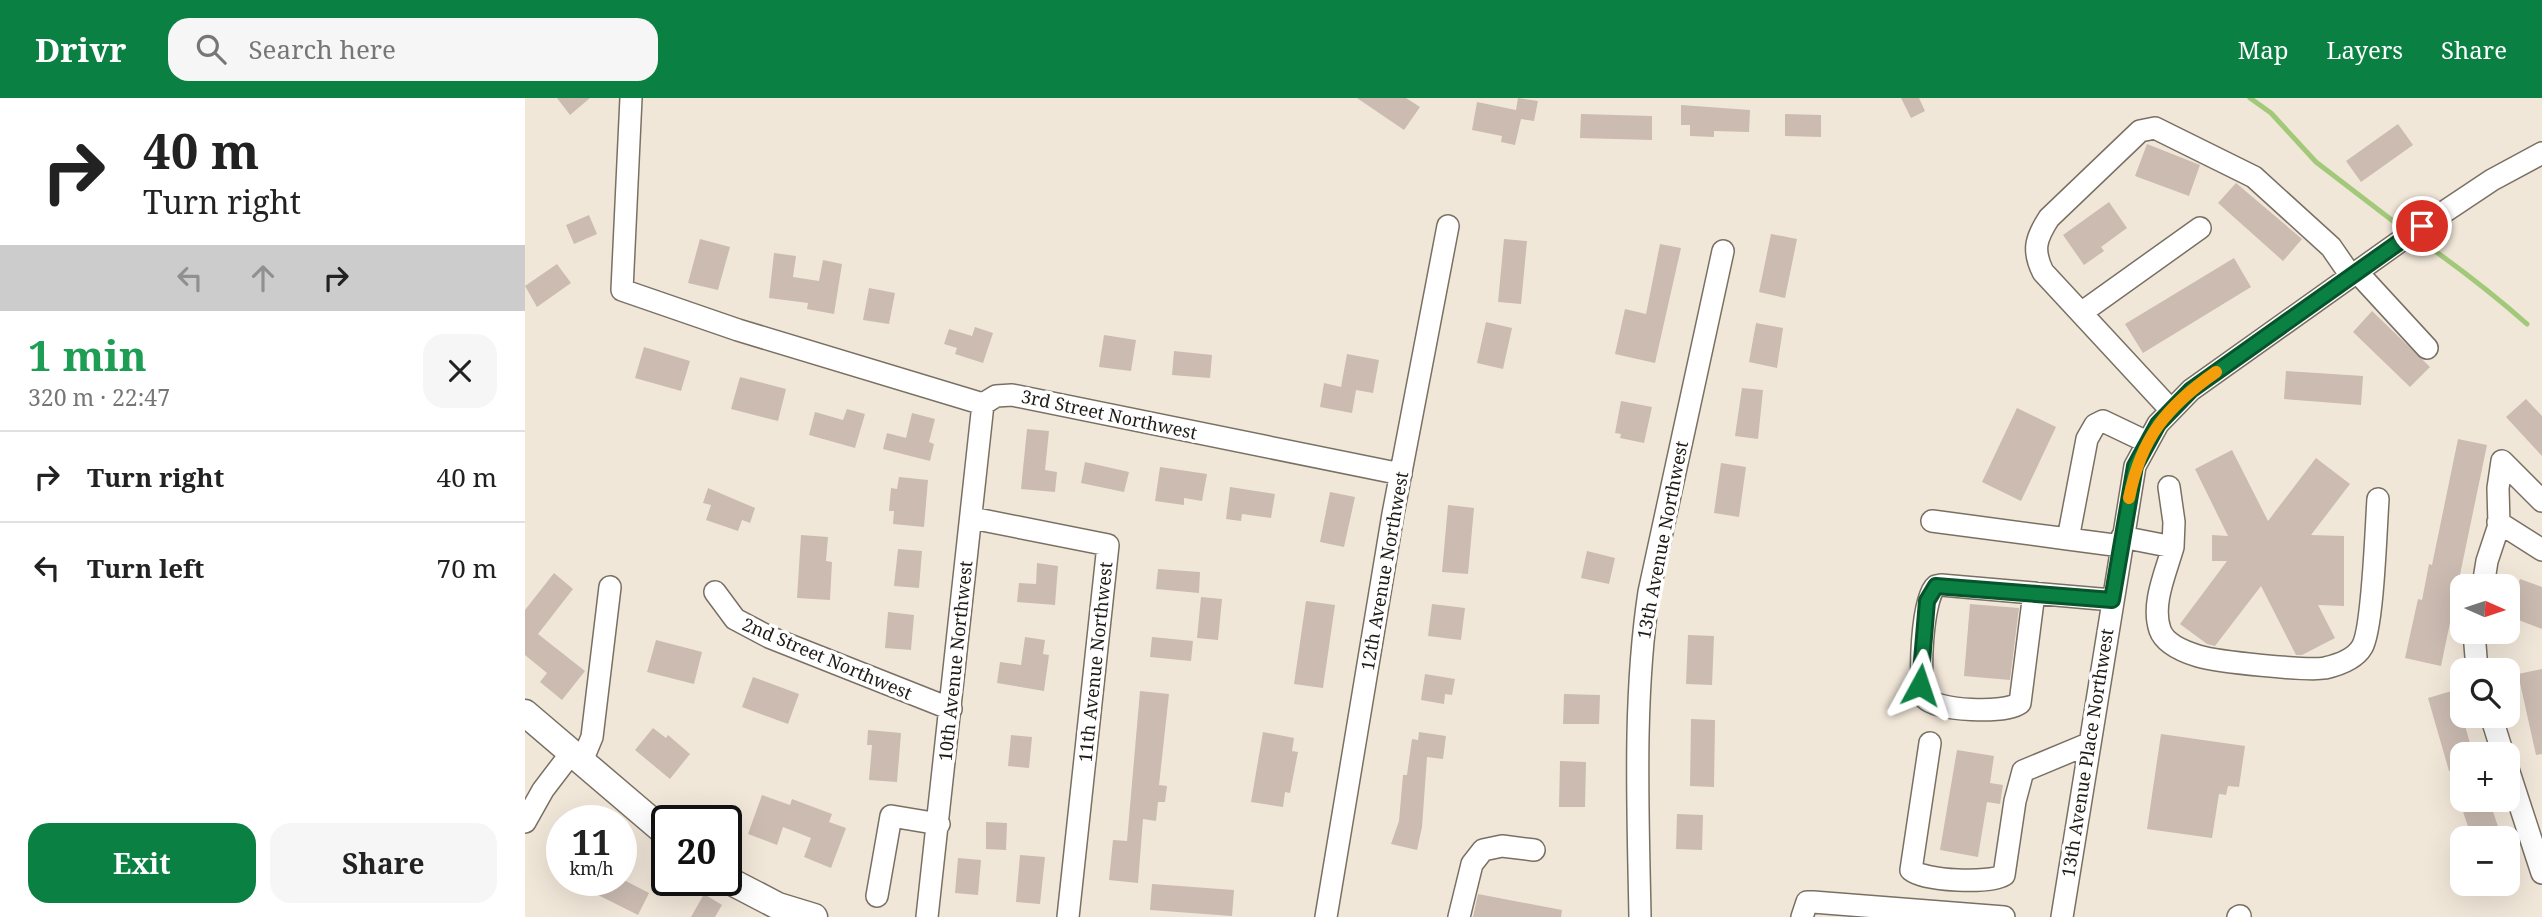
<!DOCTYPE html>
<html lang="en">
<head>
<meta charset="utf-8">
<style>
	:root { --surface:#fff; --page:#f6f6f6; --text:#222; --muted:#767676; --line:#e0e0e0; --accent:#0b8043 }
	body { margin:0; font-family:"Noto Serif",serif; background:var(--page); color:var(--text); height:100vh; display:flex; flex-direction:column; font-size:26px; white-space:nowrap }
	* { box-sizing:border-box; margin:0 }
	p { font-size:23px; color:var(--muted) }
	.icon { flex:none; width:38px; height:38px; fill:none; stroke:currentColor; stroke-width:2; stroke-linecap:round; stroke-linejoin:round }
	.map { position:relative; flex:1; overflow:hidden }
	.drawer { display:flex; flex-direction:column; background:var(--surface); width:525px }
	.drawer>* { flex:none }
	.top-card { background:#fff; color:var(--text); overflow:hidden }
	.needle { width:46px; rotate:93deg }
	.buttons { position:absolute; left:1925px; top:476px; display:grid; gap:14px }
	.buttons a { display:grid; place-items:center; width:70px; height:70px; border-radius:14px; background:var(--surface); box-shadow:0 7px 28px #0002; font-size:35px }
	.speed { position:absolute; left:21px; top:707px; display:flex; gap:14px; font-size:35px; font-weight:700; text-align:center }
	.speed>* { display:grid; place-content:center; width:91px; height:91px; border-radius:50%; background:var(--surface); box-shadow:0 7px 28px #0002; line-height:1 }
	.speed small { font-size:18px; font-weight:400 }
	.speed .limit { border:4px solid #111; border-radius:10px; background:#fff; color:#111 }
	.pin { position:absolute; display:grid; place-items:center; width:60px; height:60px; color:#fff; margin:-30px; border:4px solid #fff; border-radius:50%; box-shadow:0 2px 7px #0007 }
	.me { position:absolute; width:77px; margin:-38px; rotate:5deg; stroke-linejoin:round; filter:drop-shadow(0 0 5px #0008) }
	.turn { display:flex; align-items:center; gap:24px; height:147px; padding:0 28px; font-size:32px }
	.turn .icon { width:91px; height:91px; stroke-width:2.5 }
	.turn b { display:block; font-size:49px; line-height:60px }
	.lanes { display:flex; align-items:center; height:66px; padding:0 28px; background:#0003; justify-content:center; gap:35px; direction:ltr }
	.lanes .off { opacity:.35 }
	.round { display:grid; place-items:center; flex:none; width:74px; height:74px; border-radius:21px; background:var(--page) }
	.overview { display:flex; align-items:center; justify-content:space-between; height:119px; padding:0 28px }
	h1 { font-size:42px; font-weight:700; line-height:52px; color:#1e9e55 }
	.button { display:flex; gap:14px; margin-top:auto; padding:14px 28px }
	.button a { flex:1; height:80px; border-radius:21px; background:var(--accent); color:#fff; font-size:28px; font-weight:700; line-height:80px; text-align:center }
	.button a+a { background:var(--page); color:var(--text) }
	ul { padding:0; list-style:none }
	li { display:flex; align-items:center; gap:21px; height:91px; padding:0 28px; border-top:2px solid var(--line) }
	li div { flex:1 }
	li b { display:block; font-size:26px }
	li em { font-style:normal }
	header { display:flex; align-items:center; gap:42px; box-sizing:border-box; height:98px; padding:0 35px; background:var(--accent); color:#fff }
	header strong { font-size:33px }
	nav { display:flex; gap:38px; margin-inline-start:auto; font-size:24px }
	.search { width:490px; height:63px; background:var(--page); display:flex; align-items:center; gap:18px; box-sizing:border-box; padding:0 24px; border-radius:21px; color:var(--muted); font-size:26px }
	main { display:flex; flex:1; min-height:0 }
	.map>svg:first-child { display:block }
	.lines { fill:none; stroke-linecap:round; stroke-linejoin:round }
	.stream { stroke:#a2c97a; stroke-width:5 }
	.building { fill:#cbbbb1 }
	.minor-casing { stroke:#797063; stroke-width:24 }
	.major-casing { stroke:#797063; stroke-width:29 }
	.minor { stroke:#fff; stroke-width:21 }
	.major { stroke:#fff; stroke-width:26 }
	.route-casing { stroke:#07532c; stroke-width:18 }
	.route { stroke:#0b8043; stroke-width:12 }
	.slow { stroke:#f59e0b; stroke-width:12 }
	.labels { text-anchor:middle; stroke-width:7; stroke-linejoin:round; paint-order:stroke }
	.street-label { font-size:18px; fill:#1f1b16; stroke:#fff }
</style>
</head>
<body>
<header>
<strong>Drivr</strong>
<div class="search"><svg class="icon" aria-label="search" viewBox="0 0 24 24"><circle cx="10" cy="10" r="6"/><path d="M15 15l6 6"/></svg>Search here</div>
<nav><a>Map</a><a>Layers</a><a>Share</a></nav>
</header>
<main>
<section class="drawer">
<div class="top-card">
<div class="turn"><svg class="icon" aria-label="right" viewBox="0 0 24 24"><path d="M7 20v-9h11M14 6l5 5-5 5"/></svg><div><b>40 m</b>Turn right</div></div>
<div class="lanes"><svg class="icon off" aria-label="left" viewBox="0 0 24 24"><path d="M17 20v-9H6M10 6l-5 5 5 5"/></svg><svg class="icon off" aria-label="ahead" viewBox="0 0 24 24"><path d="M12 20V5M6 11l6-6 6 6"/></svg><svg class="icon" aria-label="right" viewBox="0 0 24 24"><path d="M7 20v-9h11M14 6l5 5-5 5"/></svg></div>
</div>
<div class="overview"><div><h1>1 min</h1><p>320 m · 22:47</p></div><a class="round"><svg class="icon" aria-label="close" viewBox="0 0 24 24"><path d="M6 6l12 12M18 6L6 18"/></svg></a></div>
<ul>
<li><svg class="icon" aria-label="right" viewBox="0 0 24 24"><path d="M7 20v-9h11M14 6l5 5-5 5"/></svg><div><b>Turn right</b></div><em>40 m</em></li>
<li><svg class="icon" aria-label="left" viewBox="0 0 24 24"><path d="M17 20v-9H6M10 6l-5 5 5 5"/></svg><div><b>Turn left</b></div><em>70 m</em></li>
</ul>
<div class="button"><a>Exit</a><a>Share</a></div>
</section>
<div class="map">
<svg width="2017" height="819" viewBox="0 0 2017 819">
	<rect width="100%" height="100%" fill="#f1e7d9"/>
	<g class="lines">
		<!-- stream -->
		<path class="stream" d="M 1725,0 L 1746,15 L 1791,64 L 1881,133
			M 1889,138 C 1929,166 1966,194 2002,226"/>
	</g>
	<!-- building -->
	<path class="building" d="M 32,0 L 65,0 L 45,17 Z
		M 832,0 L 881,0 L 895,9 L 879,32 Z
		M 993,0 L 1013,3 L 1009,23 L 996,21 L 990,47 L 976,44 L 977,38 L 947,32 L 952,4 L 991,12 Z
		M 1376,0 L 1394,0 L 1400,13 L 1386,20 Z
		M 1156,7 L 1225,12 L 1224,34 L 1189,33 L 1189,39 L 1165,38 L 1165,27 L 1156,27 Z
		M 1056,16 L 1127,18 L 1127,42 L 1055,40 Z
		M 1260,16 L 1296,17 L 1296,39 L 1260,38 Z
		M 1873,26 L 1888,47 L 1836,84 L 1821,63 Z
		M 1622,46 L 1675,67 L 1664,98 L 1610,78 Z
		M 1711,85 L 1777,141 L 1758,163 L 1693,105 Z
		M 1584,104 L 1602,130 L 1576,149 L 1579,153 L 1559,167 L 1538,137 Z
		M 64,117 L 72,136 L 49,146 L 41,127 Z
		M 1246,136 L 1272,141 L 1260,200 L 1234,194 Z
		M 175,141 L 205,149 L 193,192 L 163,185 Z
		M 979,141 L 1002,143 L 996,206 L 973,204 Z
		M 1135,146 L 1156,150 L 1130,265 L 1090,256 L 1100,211 L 1121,216 Z
		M 249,155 L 271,158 L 268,179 L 294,183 L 298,162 L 317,166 L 309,216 L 282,211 L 283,205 L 244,200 Z
		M 1709,160 L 1726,189 L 1618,255 L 1600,226 Z
		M 32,166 L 46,185 L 12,209 L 0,188 Z
		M 344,190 L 370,195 L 364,226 L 338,222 Z
		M 1847,213 L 1905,269 L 1885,289 L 1828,234 Z
		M 961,224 L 987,230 L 978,271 L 952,265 Z
		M 1231,225 L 1258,230 L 1252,270 L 1224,264 Z
		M 450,229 L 468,235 L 458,265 L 430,256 L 432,250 L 419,246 L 424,231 L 447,238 Z
		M 579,237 L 611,242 L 606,273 L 574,269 Z
		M 119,249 L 165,263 L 156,293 L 110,280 Z
		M 649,253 L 687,257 L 685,280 L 647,277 Z
		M 822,256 L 854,262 L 848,295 L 831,292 L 827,315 L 795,309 L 799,285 L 816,289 Z
		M 1761,273 L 1838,278 L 1836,307 L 1759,301 Z
		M 215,279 L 261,291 L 253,323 L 206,311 Z
		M 1217,290 L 1238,292 L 1233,341 L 1210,338 Z
		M 2001,301 L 2017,318 L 2017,358 L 1981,319 Z
		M 1096,303 L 1127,309 L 1119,345 L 1095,340 L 1096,336 L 1090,335 Z
		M 1492,310 L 1531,329 L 1496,403 L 1457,384 Z
		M 322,311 L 340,316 L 330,350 L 284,337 L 290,314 L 318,322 Z
		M 387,315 L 410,321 L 404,344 L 409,346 L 405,363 L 358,351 L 362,335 L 381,340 Z
		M 502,331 L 524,333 L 520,372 L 532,374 L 530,394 L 496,391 Z
		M 1933,341 L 1962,347 L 1916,568 L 1880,560 L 1893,501 L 1897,502 L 1904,466 L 1907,467 Z
		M 1707,352 L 1743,423 L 1791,360 L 1825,386 L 1786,437 L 1819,438 L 1819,508 L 1793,507 L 1810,540 L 1777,557 L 1771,557 L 1736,488 L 1690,548 L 1682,546 L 1655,526 L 1702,463 L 1687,463 L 1687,437 L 1703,438 L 1670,371 Z
		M 560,364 L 604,374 L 599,394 L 556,385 Z
		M 1196,365 L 1221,369 L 1214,419 L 1189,415 Z
		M 635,369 L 682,376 L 677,403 L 659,400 L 659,407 L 630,403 Z
		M 374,379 L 403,382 L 399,429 L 368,426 L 369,413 L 364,413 L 366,390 L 372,391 Z
		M 705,389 L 750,396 L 746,420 L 717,416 L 716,423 L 701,421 Z
		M 183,390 L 230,410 L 225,425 L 217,422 L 213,433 L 181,422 L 186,407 L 178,405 Z
		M 805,394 L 830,399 L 819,449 L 795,444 Z
		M 923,407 L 949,410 L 943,476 L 917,474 Z
		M 276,437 L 303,439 L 301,463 L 307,464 L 305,502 L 272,500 Z
		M 373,451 L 397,453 L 394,490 L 369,488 Z
		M 1062,453 L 1090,460 L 1084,486 L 1056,480 Z
		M 512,465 L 533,468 L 530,507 L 492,504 L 494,485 L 511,486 Z
		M 633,471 L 675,474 L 674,495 L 631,491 Z
		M 29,475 L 48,491 L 13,536 L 60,573 L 37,602 L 15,584 L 22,575 L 0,557 L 0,512 Z
		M 1995,481 L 2017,489 L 2017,531 L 1983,518 Z
		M 676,499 L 697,501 L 693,542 L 672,540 Z
		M 781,503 L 810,507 L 798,590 L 769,586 Z
		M 907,506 L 940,510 L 936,542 L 903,538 Z
		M 1445,506 L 1494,510 L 1485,582 L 1439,578 Z
		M 363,514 L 389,517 L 386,552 L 360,550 Z
		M 1163,537 L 1189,538 L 1187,587 L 1161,586 Z
		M 500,539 L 520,542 L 518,556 L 524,557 L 519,593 L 472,585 L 475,564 L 496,567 Z
		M 627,539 L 668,543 L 666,563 L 625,559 Z
		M 131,542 L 177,554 L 169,586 L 122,574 Z
		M 2017,571 L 2017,656 L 2011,657 L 1993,576 Z
		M 900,576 L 930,581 L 927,597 L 920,596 L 919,606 L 896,602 Z
		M 228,579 L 274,596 L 263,626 L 217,609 Z
		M 1930,592 L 1948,656 L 1937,656 L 1937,670 L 1924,673 L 1903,600 Z
		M 615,593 L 644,596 L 634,687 L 642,688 L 640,704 L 633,704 L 631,723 L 618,721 L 613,785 L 584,782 L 588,742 L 602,743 Z
		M 1039,596 L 1075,597 L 1074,626 L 1038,626 Z
		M 1166,621 L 1190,622 L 1189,689 L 1165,688 Z
		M 128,630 L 141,640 L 143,637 L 165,656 L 145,681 L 110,652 Z
		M 343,632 L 376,635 L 372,684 L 344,682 L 347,647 L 342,647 Z
		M 738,634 L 769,640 L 767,653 L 773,654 L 765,695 L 760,694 L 758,709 L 726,704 Z
		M 894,634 L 921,638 L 918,661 L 902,659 L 897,729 L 892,752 L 866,746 L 874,723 L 878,677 L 882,677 L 887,641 L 893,642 Z
		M 1636,636 L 1720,648 L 1714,689 L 1703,688 L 1701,697 L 1694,696 L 1687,740 L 1622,731 Z
		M 486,637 L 507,639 L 504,670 L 483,668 Z
		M 1432,652 L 1469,658 L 1465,685 L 1478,687 L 1475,706 L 1462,704 L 1453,759 L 1415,752 Z
		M 1035,663 L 1061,664 L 1060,709 L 1034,709 Z
		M 237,697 L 265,707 L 267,701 L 307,716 L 304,724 L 321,730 L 306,770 L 279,759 L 286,740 L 258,729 L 252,747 L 223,736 Z
		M 1934,702 L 1964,702 L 1977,740 L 1947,740 Z
		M 1152,716 L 1178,717 L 1177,752 L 1151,751 Z
		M 461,724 L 482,725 L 481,752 L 461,751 Z
		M 495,757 L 520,759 L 515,806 L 491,804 Z
		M 433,760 L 456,762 L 453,797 L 430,795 Z
		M 73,782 L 99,782 L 124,795 L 113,817 L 67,794 Z
		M 627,786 L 709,792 L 707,818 L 625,812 Z
		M 179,796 L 197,807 L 190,819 L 166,819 Z
		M 953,796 L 1037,812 L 1036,819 L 948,819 Z"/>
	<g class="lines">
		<!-- minor casing -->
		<g class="minor-casing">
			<path id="minor" d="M 106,0 L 97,192 L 213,232 L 458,306
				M 1832,174 L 1902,250
				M 1556,215 L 1675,130
				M 458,306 L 471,298 L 487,297 L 876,376
				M 1645,311 L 1518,174 C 1507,152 1511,140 1524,120 L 1615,33 L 1630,30 L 1729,79 L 1806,149 L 1826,178
				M 1644,389 L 1649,424 L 1648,449
				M 447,420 L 583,447 L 543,819
				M 1407,423 L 1543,441
				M 1973,424 L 2017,452
				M 1597,439 L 1648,449 C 1641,474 1626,506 1635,532 C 1640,546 1660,554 1673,558 C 1693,564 1781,573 1800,570 C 1813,567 1830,561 1837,549 C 1848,531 1851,429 1853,401
				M 1596,448 L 1543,441 L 1562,341 L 1570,327 L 1578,323 L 1622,344
				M 1958,488 L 1962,463 L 1974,427 L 1973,390 L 1977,363 L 2017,403
				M 190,494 L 210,521 L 244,539 L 426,611
				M 1509,495 L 1495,605 C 1479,616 1413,613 1400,600 C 1393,584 1397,499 1411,488 L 1416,487 L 1587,502
				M 1949,534 L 1952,572
				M 1966,618 L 1978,656
				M 1405,645 L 1386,772 C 1400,783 1464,786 1479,777 L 1490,703 L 1498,673 L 1563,646
				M 57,663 L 67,639 L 85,489
				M 1983,671 L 2017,775
				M 0,724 L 18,692 L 47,654
				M 352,798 L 366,718 L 414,726
				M 402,819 L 458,306
				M 801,819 L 868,416 L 923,128
				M 934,819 L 947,766 L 958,752 L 977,748 L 1009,752
				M 1115,819 C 1113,711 1108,600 1124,494 L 1198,153
				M 1277,819 L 1282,804 L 1288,804 L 1479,819
				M 1537,819 L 1610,368 L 1633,326 L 1666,292 L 1874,144 L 1967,82 L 2017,55
				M 1713,819 L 1715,818"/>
		</g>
		<!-- major casing -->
		<g class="major-casing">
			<path id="major" d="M 0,615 L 142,736
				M 201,781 L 253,808 L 289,819"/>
		</g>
		<!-- minor -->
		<use href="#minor" class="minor"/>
		<!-- major -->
		<use href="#major" class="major"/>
	</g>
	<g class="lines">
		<!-- route casing -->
		<g class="route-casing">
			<path id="route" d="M 1395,587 L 1402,503 L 1411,488 L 1587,502 L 1610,368 L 1633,326 L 1666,292 L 1897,128"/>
		</g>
		<!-- route -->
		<use href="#route" class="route"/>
		<!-- slow -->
		<path class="slow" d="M 1604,400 C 1616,340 1641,309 1691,274"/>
	</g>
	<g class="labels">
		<!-- street labels -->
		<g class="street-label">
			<text transform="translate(584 317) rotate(12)" y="6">3rd Street Northwest</text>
			<text transform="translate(1138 442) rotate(-79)" y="6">13th Avenue Northwest</text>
			<text transform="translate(860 473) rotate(-80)" y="6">12th Avenue Northwest</text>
			<text transform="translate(302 561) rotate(23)" y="6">2nd Street Northwest</text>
			<text transform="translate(431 563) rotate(-84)" y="6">10th Avenue Northwest</text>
			<text transform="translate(571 564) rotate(-84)" y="6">11th Avenue Northwest</text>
			<text transform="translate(1563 655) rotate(-81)" y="6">13th Avenue Place Northwest</text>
		</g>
	</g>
</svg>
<div class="buttons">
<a><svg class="needle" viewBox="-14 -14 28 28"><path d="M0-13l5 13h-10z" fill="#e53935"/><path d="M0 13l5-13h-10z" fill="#767676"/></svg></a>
<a><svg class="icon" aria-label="search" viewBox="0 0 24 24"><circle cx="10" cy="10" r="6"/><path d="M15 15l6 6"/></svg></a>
<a>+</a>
<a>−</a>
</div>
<div class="speed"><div>11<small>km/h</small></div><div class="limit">20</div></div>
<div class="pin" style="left:1897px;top:128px;background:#d93025"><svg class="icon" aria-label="arrive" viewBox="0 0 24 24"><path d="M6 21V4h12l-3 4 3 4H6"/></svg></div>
<svg class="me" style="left:1395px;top:587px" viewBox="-20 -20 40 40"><path d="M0-17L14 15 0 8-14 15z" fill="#0b8043" stroke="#fff" stroke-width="4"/></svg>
</div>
</main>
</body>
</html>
